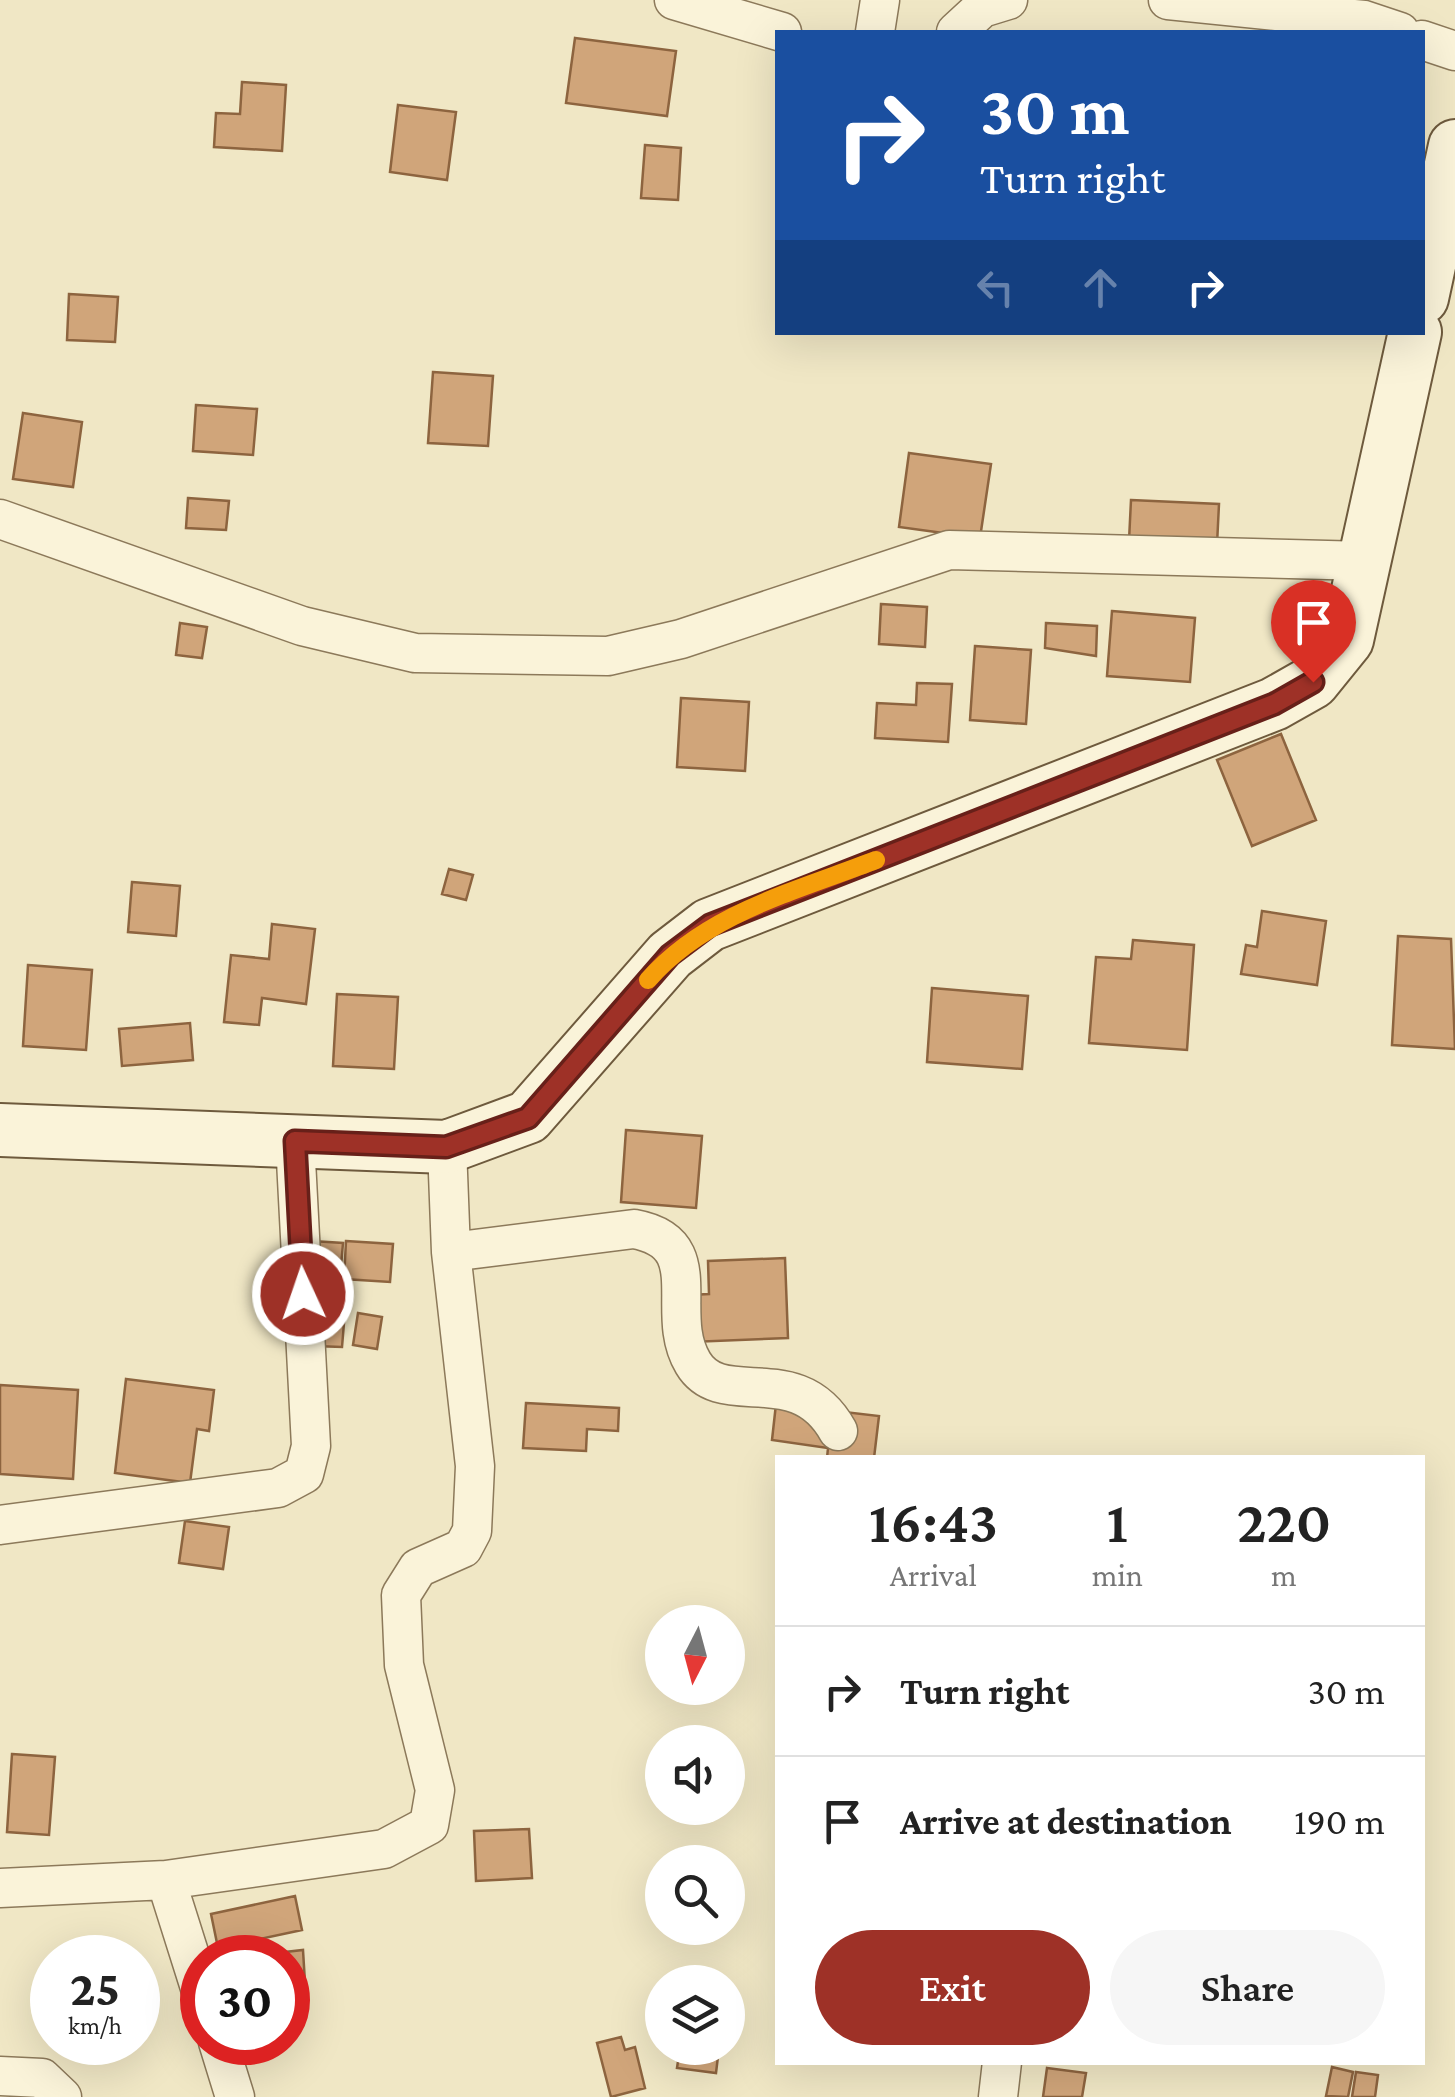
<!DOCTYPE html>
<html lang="en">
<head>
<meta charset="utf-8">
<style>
	:root { --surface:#fff; --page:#f6f6f6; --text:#222; --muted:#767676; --line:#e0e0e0; --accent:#9e3127 }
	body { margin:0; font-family:"Crimson Pro",serif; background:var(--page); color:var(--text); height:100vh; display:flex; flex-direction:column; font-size:38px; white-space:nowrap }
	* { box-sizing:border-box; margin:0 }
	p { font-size:32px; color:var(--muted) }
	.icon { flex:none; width:55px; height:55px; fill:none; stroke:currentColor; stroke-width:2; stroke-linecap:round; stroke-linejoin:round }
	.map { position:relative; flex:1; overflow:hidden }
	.side { position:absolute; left:775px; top:1455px; width:650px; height:610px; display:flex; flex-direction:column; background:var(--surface); border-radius:0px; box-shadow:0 10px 40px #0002 }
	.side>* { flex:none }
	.top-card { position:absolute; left:775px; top:30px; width:650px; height:305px; border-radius:0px; box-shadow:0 10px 40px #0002; background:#1a4fa0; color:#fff; overflow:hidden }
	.needle { width:65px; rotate:186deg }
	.controls { position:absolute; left:645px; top:1605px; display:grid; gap:20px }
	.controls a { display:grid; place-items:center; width:100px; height:100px; border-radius:50%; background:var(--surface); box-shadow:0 10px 40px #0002; font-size:50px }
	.speed { position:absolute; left:30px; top:1935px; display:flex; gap:20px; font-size:50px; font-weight:700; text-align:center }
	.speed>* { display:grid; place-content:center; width:130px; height:130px; border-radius:50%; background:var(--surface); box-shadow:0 10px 40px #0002; line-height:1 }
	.speed small { font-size:25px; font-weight:400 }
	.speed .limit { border:15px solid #d22; background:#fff; color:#111 }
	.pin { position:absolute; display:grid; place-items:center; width:85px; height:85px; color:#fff; margin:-102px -42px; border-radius:50% 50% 50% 0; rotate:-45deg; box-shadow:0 0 10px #0007 }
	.pin .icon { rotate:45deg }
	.me { position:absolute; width:110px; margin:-55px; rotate:357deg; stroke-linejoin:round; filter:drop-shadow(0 0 8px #0008) }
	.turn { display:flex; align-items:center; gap:35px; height:210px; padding:0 40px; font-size:45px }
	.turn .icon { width:130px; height:130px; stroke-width:2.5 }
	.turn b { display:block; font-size:70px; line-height:85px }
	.lanes { display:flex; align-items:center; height:95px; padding:0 40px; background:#0003; justify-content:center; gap:50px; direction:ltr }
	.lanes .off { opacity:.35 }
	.eta { display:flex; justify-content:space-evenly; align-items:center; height:170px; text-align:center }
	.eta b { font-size:60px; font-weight:600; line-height:70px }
	.button { display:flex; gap:20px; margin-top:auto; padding:20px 40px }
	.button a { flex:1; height:115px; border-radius:60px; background:var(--accent); color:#fff; font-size:40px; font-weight:600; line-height:115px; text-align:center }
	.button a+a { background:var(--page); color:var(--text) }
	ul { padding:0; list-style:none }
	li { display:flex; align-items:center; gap:30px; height:130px; padding:0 40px; border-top:2px solid var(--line) }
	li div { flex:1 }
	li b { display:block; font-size:38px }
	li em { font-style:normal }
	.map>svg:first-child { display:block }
	.building { fill:#d0a57a; stroke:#8d643f; stroke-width:2.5 }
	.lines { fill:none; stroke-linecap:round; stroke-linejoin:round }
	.street-casing { stroke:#8c795a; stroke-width:41 }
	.secondary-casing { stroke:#6e5a3d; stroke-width:56 }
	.street { stroke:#faf3d9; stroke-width:38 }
	.secondary { stroke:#faf3d9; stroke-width:52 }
	.route-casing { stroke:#672019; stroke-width:25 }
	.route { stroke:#9e3127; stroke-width:18 }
	.slow { stroke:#f59e0b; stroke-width:18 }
</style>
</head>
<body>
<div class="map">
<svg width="1455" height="2097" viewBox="0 0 1455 2097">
	<rect width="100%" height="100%" fill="#f0e7c5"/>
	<!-- building -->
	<path class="building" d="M 575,38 L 676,51 L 667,116 L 566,103 Z
		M 242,82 L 286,85 L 282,151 L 214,147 L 216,113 L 240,114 Z
		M 398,105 L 456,112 L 447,180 L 390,172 Z
		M 645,145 L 681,148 L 678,200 L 641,198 Z
		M 69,294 L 118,297 L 115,342 L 67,340 Z
		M 433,372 L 493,376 L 488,446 L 428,443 Z
		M 196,405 L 257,409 L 253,455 L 193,451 Z
		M 23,413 L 82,422 L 73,487 L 13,479 Z
		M 909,453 L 991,464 L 980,538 L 899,527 Z
		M 188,498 L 229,501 L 226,530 L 186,528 Z
		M 1131,500 L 1219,504 L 1216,565 L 1128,561 Z
		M 881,604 L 927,607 L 925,647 L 879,644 Z
		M 1112,611 L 1195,618 L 1190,682 L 1107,676 Z
		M 180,623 L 207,627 L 202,658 L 176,655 Z
		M 1046,623 L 1097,626 L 1096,656 L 1045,648 Z
		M 975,646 L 1031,650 L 1026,724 L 970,720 Z
		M 917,683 L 952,684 L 948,742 L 875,738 L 877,703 L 916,705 Z
		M 681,698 L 749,702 L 745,771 L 677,767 Z
		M 1281,734 L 1316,820 L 1252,846 L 1217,760 Z
		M 449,869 L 473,875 L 466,900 L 442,894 Z
		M 132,882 L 180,886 L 176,936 L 128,932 Z
		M 1262,911 L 1326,921 L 1317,985 L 1241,974 L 1246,945 L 1257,947 Z
		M 272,924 L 315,929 L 306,1004 L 262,998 L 259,1025 L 224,1022 L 231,955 L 269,959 Z
		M 1398,936 L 1451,939 L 1455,1049 L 1392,1045 Z
		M 1133,940 L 1194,945 L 1187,1050 L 1089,1043 L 1096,957 L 1131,959 Z
		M 28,965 L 92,970 L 86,1050 L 23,1046 Z
		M 932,988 L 1028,996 L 1022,1069 L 927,1062 Z
		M 337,994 L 398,997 L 394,1069 L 333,1066 Z
		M 190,1023 L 193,1060 L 122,1066 L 119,1029 Z
		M 626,1130 L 702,1136 L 696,1208 L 621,1202 Z
		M 312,1241 L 343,1243 L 340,1279 L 309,1277 Z
		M 346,1241 L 393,1244 L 390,1282 L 344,1279 Z
		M 785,1258 L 788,1338 L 691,1342 L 690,1295 L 709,1294 L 708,1261 Z
		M 316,1309 L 345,1311 L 342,1347 L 314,1346 Z
		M 358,1313 L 382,1317 L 377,1349 L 353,1345 Z
		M 126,1379 L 214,1390 L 209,1431 L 197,1429 L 190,1483 L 115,1473 Z
		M 0,1385 L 78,1390 L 73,1479 L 0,1474 Z
		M 526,1403 L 619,1408 L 618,1431 L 587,1429 L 586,1451 L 523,1448 Z
		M 776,1404 L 879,1416 L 874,1458 L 827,1458 L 828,1448 L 772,1440 Z
		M 185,1521 L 229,1527 L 223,1569 L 179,1563 Z
		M 12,1754 L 55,1757 L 49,1835 L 7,1832 Z
		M 529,1829 L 532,1878 L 476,1881 L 474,1831 Z
		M 295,1896 L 302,1930 L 218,1948 L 211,1914 Z
		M 303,1950 L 306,1999 L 288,2000 L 288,1958 L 232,1958 Z
		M 621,2037 L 625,2050 L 635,2047 L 645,2088 L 611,2097 L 597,2043 Z
		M 680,2048 L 719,2048 L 716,2073 L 677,2068 Z
		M 1332,2067 L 1353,2072 L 1348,2097 L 1326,2096 Z
		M 1047,2068 L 1086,2073 L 1082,2097 L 1043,2097 Z
		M 1356,2072 L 1378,2075 L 1375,2097 L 1352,2097 Z"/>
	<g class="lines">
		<!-- street casing -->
		<g class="street-casing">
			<path id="street" d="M 674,0 L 782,32
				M 1168,0 L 1364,20 L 1400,32
				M 875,32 L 880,0
				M 956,32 L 982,8 L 1008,0
				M 1422,40 L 1455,51
				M 0,519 L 302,626 L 415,653 L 608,656 L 681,639 L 949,550 L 1366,561
				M 451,1252 L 634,1229 C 712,1243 662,1312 693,1363 C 722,1412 797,1357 838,1431
				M 0,1525 L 278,1488 L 304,1474 L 311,1446 L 295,1141
				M 166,1880 L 202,1994
				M 0,1888 L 166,1880 L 384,1849 L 429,1825 L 435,1790 L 404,1665 L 401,1595 L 418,1568 L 463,1548 L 472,1531 L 475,1466 L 451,1252 L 447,1147
				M 218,2042 L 235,2097
				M 0,2076 L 42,2078 L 62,2097
				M 998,2097 L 1002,2062"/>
		</g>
		<!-- secondary casing -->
		<g class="secondary-casing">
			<path id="secondary" d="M 1422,298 L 1455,146
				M 0,1130 L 447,1147 L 528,1117 L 670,955 L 709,925 L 1274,704 L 1313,682 L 1347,640 L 1415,332"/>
		</g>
		<!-- street -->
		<use href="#street" class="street"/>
		<!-- secondary -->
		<use href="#secondary" class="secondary"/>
	</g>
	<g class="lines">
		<!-- route casing -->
		<g class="route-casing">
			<path id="route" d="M 303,1294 L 295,1141 L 446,1147 L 528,1118 L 670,955 L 710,925 L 1274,704 L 1313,682"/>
		</g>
		<!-- route -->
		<use href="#route" class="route"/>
		<!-- slow -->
		<path class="slow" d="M 648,980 C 707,913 796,891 876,860"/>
	</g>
</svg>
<div class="controls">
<a><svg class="needle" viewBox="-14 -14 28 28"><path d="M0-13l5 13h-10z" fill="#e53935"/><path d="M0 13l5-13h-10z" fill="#767676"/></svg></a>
<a><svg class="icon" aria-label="sound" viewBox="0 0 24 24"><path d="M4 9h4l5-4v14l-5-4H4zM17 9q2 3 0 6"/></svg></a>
<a><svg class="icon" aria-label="search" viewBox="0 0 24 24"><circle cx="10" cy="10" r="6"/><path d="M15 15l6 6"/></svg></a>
<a><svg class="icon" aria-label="layers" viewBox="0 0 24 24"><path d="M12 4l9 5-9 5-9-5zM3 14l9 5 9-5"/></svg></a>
</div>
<div class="speed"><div>25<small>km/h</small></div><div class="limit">30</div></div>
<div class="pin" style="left:1313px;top:682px;background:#d93025"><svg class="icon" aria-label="arrive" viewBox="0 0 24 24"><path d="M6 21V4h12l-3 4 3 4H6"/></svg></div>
<svg class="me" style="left:303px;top:1294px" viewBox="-20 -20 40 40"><circle r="17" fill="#9e3127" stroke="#fff" stroke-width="3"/><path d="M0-11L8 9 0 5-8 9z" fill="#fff"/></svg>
<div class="top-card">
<div class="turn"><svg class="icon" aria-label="right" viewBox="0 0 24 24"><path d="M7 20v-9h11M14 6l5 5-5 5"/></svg><div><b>30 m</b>Turn right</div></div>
<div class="lanes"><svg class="icon off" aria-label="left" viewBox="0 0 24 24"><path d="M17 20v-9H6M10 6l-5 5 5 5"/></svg><svg class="icon off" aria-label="ahead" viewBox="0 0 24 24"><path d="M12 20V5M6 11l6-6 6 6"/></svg><svg class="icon" aria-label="right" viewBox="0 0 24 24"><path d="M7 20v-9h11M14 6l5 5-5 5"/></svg></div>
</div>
<section class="side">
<div class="eta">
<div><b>16:43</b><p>Arrival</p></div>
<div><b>1</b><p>min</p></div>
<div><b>220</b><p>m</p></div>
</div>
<ul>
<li><svg class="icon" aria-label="right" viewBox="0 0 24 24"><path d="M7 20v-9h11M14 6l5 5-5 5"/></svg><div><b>Turn right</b></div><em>30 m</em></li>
<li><svg class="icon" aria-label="arrive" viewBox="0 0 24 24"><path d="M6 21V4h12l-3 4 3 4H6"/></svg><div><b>Arrive at destination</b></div><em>190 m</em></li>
</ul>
<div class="button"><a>Exit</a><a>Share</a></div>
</section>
</div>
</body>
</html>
